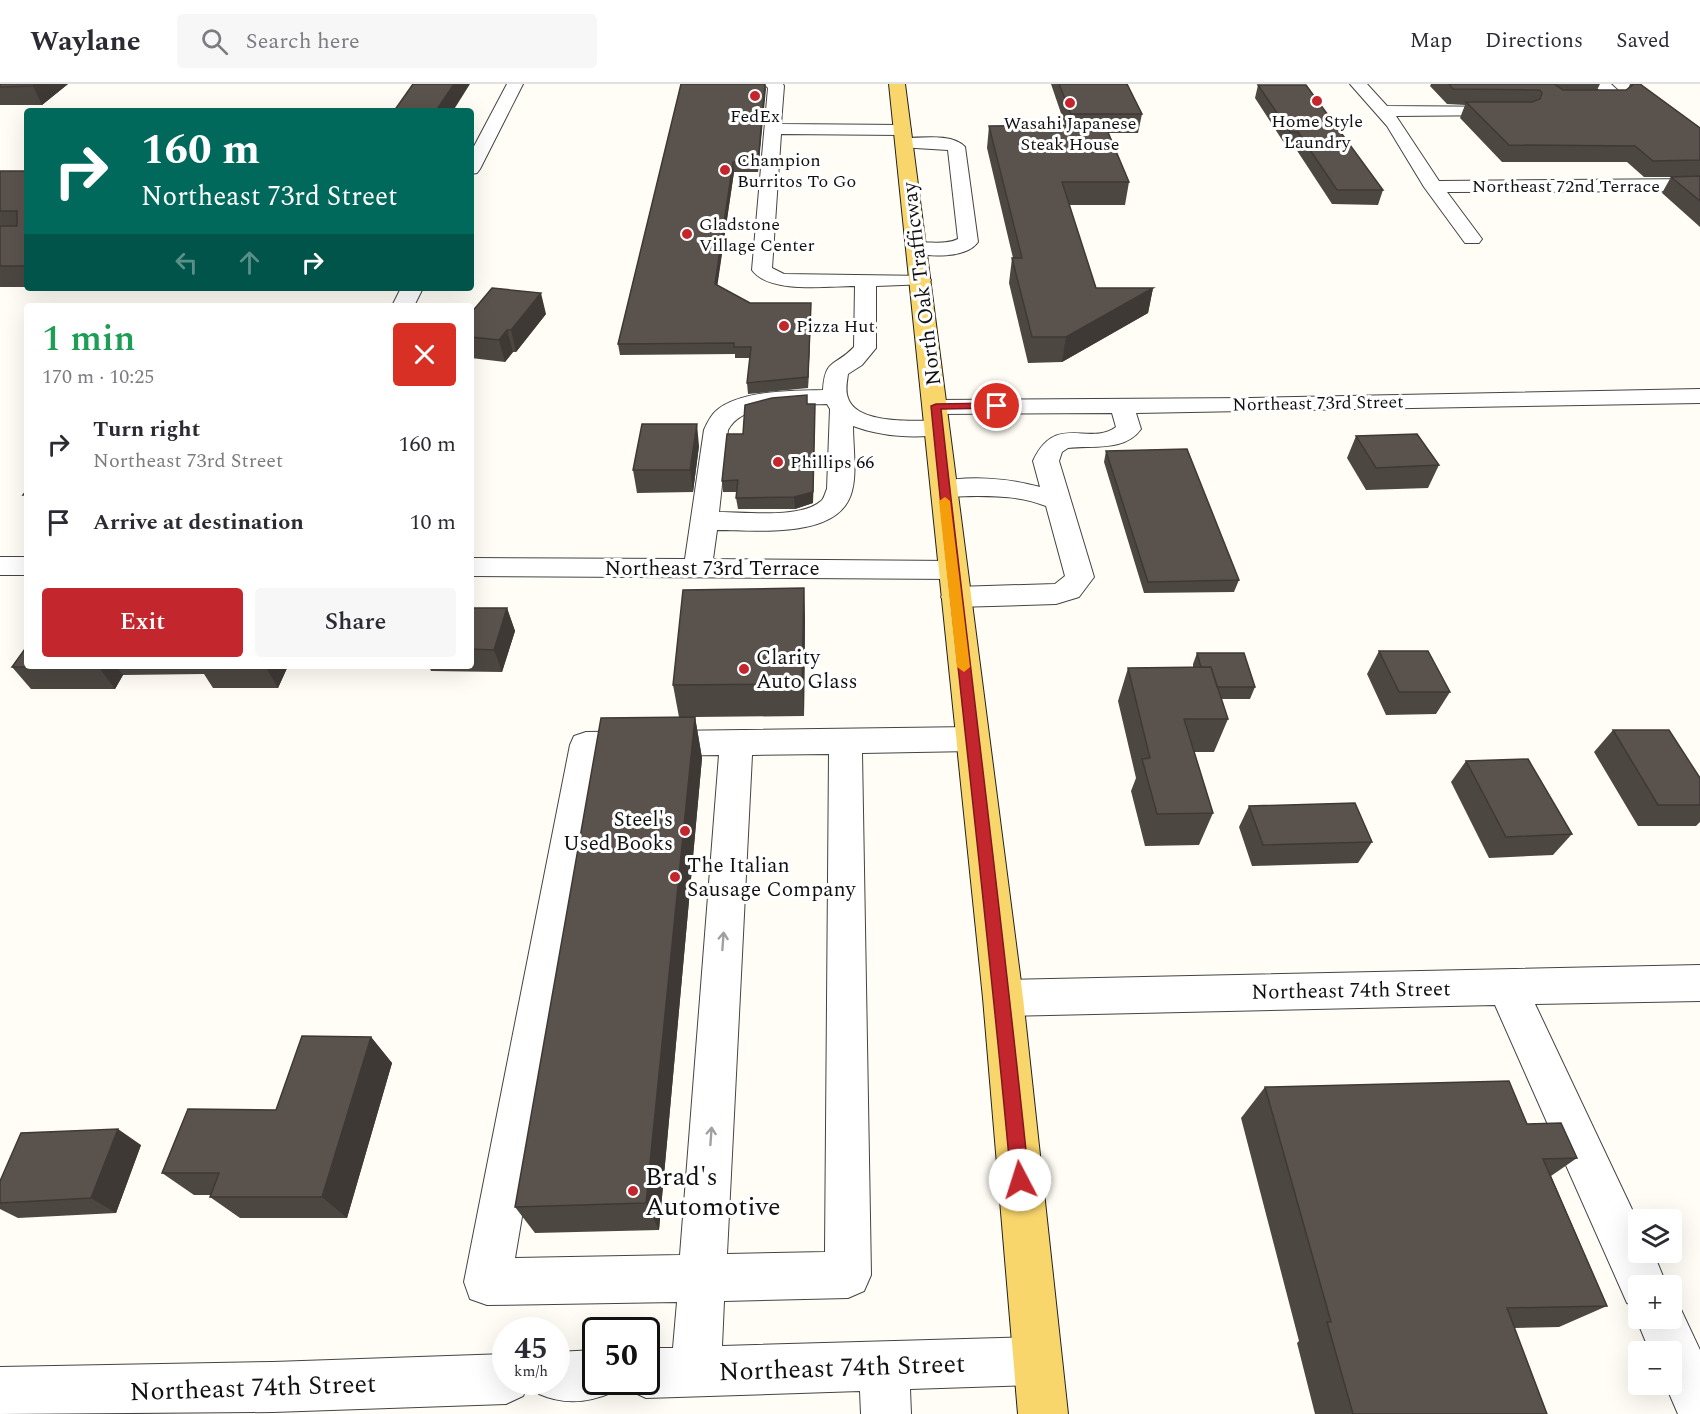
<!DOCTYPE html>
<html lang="en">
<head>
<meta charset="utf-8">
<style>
	:root { --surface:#fff; --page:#f7f7f7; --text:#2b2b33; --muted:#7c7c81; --line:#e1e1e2; --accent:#c4262e }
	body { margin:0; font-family:Spectral,serif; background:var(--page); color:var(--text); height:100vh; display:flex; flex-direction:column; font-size:22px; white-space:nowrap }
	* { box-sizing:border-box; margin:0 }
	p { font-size:20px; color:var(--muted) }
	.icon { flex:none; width:33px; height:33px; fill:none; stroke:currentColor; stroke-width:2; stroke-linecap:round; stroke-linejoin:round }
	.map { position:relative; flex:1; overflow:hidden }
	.drawer { position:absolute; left:24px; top:219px; width:450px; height:366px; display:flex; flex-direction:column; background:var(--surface); border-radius:6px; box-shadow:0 6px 24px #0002 }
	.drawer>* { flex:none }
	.hud { position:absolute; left:24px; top:24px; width:450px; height:183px; border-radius:6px; box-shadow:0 6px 24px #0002; background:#00695c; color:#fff; overflow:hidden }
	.controls { position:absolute; left:1628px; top:1125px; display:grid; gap:12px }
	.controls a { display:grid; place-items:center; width:54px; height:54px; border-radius:6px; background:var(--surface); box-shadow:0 6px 24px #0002; font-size:30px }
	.speed { position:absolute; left:492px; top:1233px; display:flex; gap:12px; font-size:30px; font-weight:700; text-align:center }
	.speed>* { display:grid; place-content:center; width:78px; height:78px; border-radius:50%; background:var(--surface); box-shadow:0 6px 24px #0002; line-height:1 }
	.speed small { font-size:15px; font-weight:400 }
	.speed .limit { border:3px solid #111; border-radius:9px; background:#fff; color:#111 }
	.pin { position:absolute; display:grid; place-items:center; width:51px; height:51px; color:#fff; margin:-26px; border:3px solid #fff; border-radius:50%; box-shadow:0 2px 6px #0007 }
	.me { position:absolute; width:66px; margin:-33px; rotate:355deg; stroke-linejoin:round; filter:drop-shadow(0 0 4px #0008) }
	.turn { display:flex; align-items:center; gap:21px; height:126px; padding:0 18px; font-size:27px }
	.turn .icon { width:78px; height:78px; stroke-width:2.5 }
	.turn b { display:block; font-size:42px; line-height:51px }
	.lanes { display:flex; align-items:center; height:57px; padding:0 18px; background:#0003; justify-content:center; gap:30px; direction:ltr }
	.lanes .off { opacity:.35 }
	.round { display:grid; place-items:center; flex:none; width:63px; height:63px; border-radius:6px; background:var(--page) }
	.head { display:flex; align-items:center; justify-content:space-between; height:102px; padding:0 18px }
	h1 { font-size:36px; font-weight:600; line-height:45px; color:#1e9e55 }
	.action { display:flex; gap:12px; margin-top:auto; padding:12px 18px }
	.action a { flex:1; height:69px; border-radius:6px; background:var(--accent); color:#fff; font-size:24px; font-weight:600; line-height:69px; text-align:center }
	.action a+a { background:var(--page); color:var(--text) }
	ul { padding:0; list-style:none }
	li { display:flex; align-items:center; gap:18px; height:78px; padding:0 18px }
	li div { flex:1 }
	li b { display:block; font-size:22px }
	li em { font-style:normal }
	header { display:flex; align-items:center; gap:36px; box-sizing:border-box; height:84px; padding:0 30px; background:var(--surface); border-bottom:2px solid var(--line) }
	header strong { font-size:28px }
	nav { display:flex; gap:33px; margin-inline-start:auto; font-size:21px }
	.search { width:420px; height:54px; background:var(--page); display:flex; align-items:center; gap:15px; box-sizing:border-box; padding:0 21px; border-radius:6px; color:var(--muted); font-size:22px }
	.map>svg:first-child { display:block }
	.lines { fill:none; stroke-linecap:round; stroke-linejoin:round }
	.minor-casing { stroke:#444; stroke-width:2 }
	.major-casing { stroke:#222; stroke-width:2 }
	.minor { fill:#fff; fill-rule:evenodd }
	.major { fill:#f9d66b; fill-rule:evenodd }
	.wall { fill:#4d4742 }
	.shaded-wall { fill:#3f3936 }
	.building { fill:#5a524d; stroke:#3f3936; stroke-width:1.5 }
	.oneway { stroke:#a0a0a0 }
	.route { fill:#c4262e; stroke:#7f191e; stroke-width:1.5 }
	.slow { fill:#f59e0b }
	.poi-dot { fill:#c4262e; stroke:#fff; stroke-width:2 }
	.labels { text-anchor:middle; stroke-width:6; stroke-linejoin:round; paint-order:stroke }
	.far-poi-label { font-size:18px; fill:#111; stroke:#fff; text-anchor:start }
	.far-street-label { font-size:18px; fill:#111; stroke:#fff }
	.street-label { font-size:21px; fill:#111; stroke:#fff }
	.poi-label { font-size:21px; fill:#111; stroke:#fff; text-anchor:start }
	.near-poi-label { font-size:26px; fill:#111; stroke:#fff; text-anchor:start }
	.near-street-label { font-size:26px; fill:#111; stroke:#fff }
</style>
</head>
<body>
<header>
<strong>Waylane</strong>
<div class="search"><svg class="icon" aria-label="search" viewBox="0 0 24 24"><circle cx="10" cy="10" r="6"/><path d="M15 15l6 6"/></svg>Search here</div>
<nav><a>Map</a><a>Directions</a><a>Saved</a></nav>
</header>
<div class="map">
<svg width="1700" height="1330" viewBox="0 0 1700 1330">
	<rect width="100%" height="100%" fill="#fffdf5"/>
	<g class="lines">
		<!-- minor casing -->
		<g class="minor-casing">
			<path id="minor" d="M 507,0 L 523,0 L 480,85 L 477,89 L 471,90 L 471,68 Z
				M 764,0 L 783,0 L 784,2 L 781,40 L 903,41 L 909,42 L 911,46 L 909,50 L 903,51 L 781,50 L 772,184 L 784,190 L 928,192 L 931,196 L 928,200 L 876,202 L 876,264 L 862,281 L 848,290 C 847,297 845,307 848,314 C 857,341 914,336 937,337 L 946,339 L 949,344 L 946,349 C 918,356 880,352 853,342 C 853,362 857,388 852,407 C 840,456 756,446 717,446 L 713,475 L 953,477 L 963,479 L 967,486 L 963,493 L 953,495 L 471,492 L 471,474 L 685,475 L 704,346 C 707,339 711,331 717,326 C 741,306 792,307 823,306 C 825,274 835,283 854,263 L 855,202 C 828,202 769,210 752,186 L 768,4 ZM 827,320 L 830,325 L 827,405 C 825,409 824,415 821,417 C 801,435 745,428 719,428 L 728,346 C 743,317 799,321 827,320 Z
				M 1350,0 L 1367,0 L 1387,22 L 1514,23 L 1516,26 L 1514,29 L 1508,31 L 1396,32 L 1439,97 L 1700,95 L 1700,107 L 1447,108 L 1482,155 L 1479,159 L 1465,159 L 1424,103 L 1387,42 Z
				M 1593,0 L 1611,0 L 1626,14 L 1618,19 L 1579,17 L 1577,14 L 1579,11 L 1602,9 Z
				M 905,54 C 922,54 953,49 965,63 L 978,158 C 966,175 928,173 910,168 L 907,164 L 910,160 C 925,156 944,162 958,155 L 948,66 L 899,63 L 896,59 L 899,55 Z
				M 401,204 L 423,204 L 414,222 L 392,222 Z
				M 1700,305 L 1700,319 L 1136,329 L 1141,345 C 1125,368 1092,361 1068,364 L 1062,368 L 1059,377 L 1094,493 L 1079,513 L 1056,520 L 956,523 L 946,520 L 941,513 L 946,506 L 956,503 L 1055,500 L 1065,492 L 1046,422 C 1023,413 1001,412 977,412 C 962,412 949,414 935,411 L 931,405 L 935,399 C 967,391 1008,394 1040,403 L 1033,377 C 1056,328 1088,363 1116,343 L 1112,329 L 936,330 L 927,328 L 924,323 L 927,318 L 936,316 L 1251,314 Z
				M 0,473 L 27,473 L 27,491 L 0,491 Z
				M 972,643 L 984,646 L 988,655 L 984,664 L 972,667 L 862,669 L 871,1191 L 864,1207 L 848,1214 L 724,1217 L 722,1262 L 1037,1253 L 1054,1260 L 1061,1277 L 1054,1294 L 1037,1301 L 910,1305 L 911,1330 L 861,1330 L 860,1307 L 646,1314 L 629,1306 L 625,1298 L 646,1298 L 646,1264 L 673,1264 L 677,1218 L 487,1221 L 470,1215 L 464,1198 L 570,661 L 574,652 L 586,648 ZM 829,670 L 825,1168 L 727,1170 L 752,671 ZM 719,671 L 680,1171 L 515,1174 L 600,673 Z
				M 1700,881 L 1700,917 L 1535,920 L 1638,1138 L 1638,1168 L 1653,1168 L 1667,1202 L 1638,1202 L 1638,1223 L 1627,1219 L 1495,921 L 1003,932 L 989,927 L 983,914 L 989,901 L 1003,896 Z
				M 1671,1215 L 1677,1217 L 1700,1266 L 1700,1330 L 1678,1330 L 1665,1300 L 1671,1300 L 1671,1268 L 1650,1268 L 1636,1234 L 1638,1229 L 1638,1234 L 1671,1234 Z
				M 596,1266 L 596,1298 L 618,1298 L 613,1308 C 588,1319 564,1321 539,1310 L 533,1298 L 556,1298 L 556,1268 Z
				M 506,1270 L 506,1298 L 530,1298 L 523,1312 L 506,1320 L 273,1328 L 0,1330 L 0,1283 L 273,1278 Z"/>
		</g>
		<!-- major casing -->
		<g class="major-casing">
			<path id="major" d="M 889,0 L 905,0 L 1023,914 L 1068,1330 L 1018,1330 L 983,914 Z"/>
		</g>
		<!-- minor -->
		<use href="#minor" class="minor"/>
		<!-- major -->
		<use href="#major" class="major"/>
	</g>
	<!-- wall -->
	<path class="wall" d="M 0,0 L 68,0 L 42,21 L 0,21 Z
		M 681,0 L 765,0 L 758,88 L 734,88 L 717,201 L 750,219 L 811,229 L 808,304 L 748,310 L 747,299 L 750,274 L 735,274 L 735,270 L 620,271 L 618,260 Z
		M 1051,0 L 1127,0 L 1142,30 L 1138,49 L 1108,49 L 1129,98 L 1125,121 L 1069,121 L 1096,204 L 1153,204 L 1148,229 L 1062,278 L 1028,279 L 1009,199 L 1012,174 L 1013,174 L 987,64 L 989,42 L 1065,41 Z
		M 1431,0 L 1600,0 L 1597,6 L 1626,6 L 1628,5 L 1630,0 L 1640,0 L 1700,44 L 1700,143 L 1662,109 L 1671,93 L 1644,93 L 1627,78 L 1502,78 L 1460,34 L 1465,21 L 1447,20 L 1430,2 Z
		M 1258,1 L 1383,106 L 1378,121 L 1332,120 L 1294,62 L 1286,62 L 1255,14 Z
		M 0,87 L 27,87 L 27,203 L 0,203 Z
		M 43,204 L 102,204 L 101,205 L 44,206 Z
		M 471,229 L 546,230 L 516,268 L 513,268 L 505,278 L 471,274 Z
		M 807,311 L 807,320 L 815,320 L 813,419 L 795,425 L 738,425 L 736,414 L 737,408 L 723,408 L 722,397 L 743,350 Z
		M 1356,352 L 1439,381 L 1428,404 L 1366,406 L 1347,374 Z
		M 699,362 L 693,408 L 637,409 L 633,386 Z
		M 1106,367 L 1239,496 L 1234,508 L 1144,509 L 1104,378 Z
		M 804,504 L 805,537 L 804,632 L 695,633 L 702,674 L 659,1146 L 535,1149 L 515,1123 L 679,633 L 673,601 Z
		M 471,524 L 507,524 L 515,547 L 502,588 L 431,587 L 429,582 L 471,582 Z
		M 1379,567 L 1450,608 L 1436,630 L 1386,631 L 1367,590 Z
		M 1197,569 L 1255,603 L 1250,615 L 1221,615 L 1228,635 L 1214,668 L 1194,668 L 1213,729 L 1199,761 L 1145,762 L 1131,707 L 1136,694 L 1118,617 L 1128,584 L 1193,583 L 1193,580 Z
		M 27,582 L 288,582 L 278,604 L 213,604 L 204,590 L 123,591 L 115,605 L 31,605 L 12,583 Z
		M 1613,646 L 1700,694 L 1700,738 L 1696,742 L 1638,742 L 1594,668 Z
		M 1466,677 L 1572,750 L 1553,771 L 1489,774 L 1451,698 Z
		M 1249,722 L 1372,758 L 1358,779 L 1252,782 L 1239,743 Z
		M 371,953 L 392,979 L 347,1134 L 240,1134 L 210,1113 L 210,1111 L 194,1111 L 162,1089 L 276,1026 Z
		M 1265,1003 L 1527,1040 L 1577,1074 L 1551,1092 L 1607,1222 L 1559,1243 L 1514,1244 L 1547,1330 L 1315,1330 L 1297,1259 L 1299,1257 L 1241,1034 Z
		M 141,1061 L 116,1129 L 18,1134 L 0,1125 L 0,1097 Z"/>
	<!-- shaded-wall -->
	<path class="shaded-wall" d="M 36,0 L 68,0 L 42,21 L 33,2 Z
		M 454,0 L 470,0 L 453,27 L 436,27 Z
		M 765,0 L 766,5 L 758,88 L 758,78 Z
		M 733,78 L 734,88 L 716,211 L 715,200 Z
		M 1153,204 L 1148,229 L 1062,278 L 1066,253 Z
		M 541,209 L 546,230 L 516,268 L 511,246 Z
		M 811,219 L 811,229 L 808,304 L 808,293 Z
		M 507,246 L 513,268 L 505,278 L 499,256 Z
		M 815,320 L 813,419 L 795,425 L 794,413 Z
		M 697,340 L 699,362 L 693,408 L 690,386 Z
		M 804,504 L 805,537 L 804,632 L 802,600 Z
		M 507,524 L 515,547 L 502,588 L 494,566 Z
		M 98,582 L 116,582 L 123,591 L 115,605 Z
		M 265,582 L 288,582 L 278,604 Z
		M 695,633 L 702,674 L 659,1146 L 646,1119 Z
		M 371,953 L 392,979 L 347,1134 L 322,1113 Z
		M 118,1045 L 141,1061 L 116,1129 L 91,1114 Z"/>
	<!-- building -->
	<path class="building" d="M 0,0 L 36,0 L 33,2 L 0,3 Z
		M 413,0 L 454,0 L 436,27 L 394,27 Z
		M 681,0 L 765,0 L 758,78 L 733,78 L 715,200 L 750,219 L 811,219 L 808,293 L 747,299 L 751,263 L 734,263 L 734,259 L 618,260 Z
		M 1059,0 L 1127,0 L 1142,30 L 1071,30 Z
		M 1449,0 L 1554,0 L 1563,6 L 1626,6 L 1634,0 L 1640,0 L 1700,44 L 1700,76 L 1653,77 L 1635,62 L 1509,61 L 1466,18 L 1532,18 L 1540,15 L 1542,9 L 1540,6 L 1453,5 Z
		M 1258,1 L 1306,1 L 1383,106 L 1337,106 L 1298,48 L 1290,48 Z
		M 1105,41 L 1129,98 L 1062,98 L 1096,204 L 1153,204 L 1066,253 L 1032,253 L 1012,174 L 1022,174 L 989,42 Z
		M 0,87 L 27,87 L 27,182 L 0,182 L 0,142 L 17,142 L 17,127 L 0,127 Z
		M 1700,92 L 1700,117 L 1671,93 Z
		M 492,204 L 541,209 L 511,246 L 507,246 L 499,256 L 471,253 L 471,229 Z
		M 807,311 L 807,320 L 815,320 L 813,408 L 794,413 L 736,414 L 738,396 L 722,397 L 727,350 L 743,350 L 745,321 L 772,314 Z
		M 642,340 L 697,340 L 690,386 L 633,386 Z
		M 1417,350 L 1439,381 L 1376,384 L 1356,352 Z
		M 1187,365 L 1239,496 L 1148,498 L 1106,367 Z
		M 27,406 L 27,411 L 23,411 Z
		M 804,504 L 802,600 L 673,601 L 683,506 Z
		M 471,524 L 507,524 L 494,566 L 471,565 Z
		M 27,562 L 27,582 L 98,582 L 12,583 Z
		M 1379,567 L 1428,567 L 1450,608 L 1399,608 Z
		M 1197,569 L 1244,569 L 1255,603 L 1217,603 L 1211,583 L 1201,583 Z
		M 1211,583 L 1228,635 L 1184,635 L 1213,729 L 1157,730 L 1142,675 L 1150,674 L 1128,584 Z
		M 695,633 L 646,1119 L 515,1123 L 601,634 Z
		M 1613,646 L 1669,646 L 1700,694 L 1700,721 L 1658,721 Z
		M 1528,675 L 1572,750 L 1506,753 L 1466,677 Z
		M 1355,719 L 1372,758 L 1263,761 L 1249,722 Z
		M 302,952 L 371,953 L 322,1113 L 210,1113 L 219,1089 L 162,1089 L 188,1025 L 276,1026 Z
		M 1509,997 L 1527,1040 L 1561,1039 L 1577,1074 L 1543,1075 L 1607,1222 L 1507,1224 L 1547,1330 L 1353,1330 L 1327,1238 L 1331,1238 L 1265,1003 Z
		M 118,1045 L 91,1114 L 0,1119 L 0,1097 L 21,1049 Z"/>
	<!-- one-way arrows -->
	<defs><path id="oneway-shaft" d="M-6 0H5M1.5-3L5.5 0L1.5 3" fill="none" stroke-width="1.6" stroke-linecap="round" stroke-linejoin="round" transform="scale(1.5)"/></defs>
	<g class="oneway">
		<use href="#oneway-shaft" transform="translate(723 857) rotate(-86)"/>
		<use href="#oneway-shaft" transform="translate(711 1052) rotate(-86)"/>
	</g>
	<!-- route -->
	<path class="route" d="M 997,319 L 1001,320 L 1001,324 L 941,325 C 969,582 1003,838 1029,1096 L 1027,1102 L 1020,1105 L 1014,1102 L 1011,1096 C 988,838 956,580 931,322 L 936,320 Z"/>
	<!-- slow -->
	<path class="slow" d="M 945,413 L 950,417 L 970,583 L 964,588 L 957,583 L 939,417 Z"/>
	<!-- markers -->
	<g class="poi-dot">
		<circle cx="755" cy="12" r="6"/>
		<circle cx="1317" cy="17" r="6"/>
		<circle cx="1070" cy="19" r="6"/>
		<circle cx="725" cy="86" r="6"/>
		<circle cx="687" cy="150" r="6"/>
		<circle cx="784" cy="242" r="6"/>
		<circle cx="778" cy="378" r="6"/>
		<circle cx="744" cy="585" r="6"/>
		<circle cx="685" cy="747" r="6"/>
		<circle cx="675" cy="793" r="6"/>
		<circle cx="633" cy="1107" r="6"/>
	</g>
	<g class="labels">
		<!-- far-poi labels -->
		<g class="far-poi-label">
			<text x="755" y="38" text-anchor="middle">FedEx</text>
			<text x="1317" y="43" text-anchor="middle">Home Style<tspan x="1317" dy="21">Laundry</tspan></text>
			<text x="1070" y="45" text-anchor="middle">Wasahi Japanese<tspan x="1070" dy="21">Steak House</tspan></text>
			<text x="737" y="82">Champion<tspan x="737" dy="21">Burritos To Go</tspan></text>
			<text x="699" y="146">Gladstone<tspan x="699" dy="21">Village Center</tspan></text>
			<text x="796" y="248">Pizza Hut</text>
			<text x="790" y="384">Phillips 66</text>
		</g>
		<!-- far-street labels -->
		<g class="far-street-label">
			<text x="1566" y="108">Northeast 72nd Terrace</text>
			<text transform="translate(1318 319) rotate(-1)" y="6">Northeast 73rd Street</text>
		</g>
		<!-- street labels -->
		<g class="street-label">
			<text transform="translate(921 200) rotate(-97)" y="7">North Oak Trafficway</text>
			<text x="712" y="491">Northeast 73rd Terrace</text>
			<text transform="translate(1351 906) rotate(-1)" y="7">Northeast 74th Street</text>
		</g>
		<!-- poi labels -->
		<g class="poi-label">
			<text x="756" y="580">Clarity<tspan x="756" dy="24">Auto Glass</tspan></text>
			<text x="673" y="742" text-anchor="end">Steel's<tspan x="673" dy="24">Used Books</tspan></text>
			<text x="687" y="788">The Italian<tspan x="687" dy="24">Sausage Company</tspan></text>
		</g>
		<!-- near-poi labels -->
		<g class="near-poi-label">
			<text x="645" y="1101">Brad's<tspan x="645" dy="30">Automotive</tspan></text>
		</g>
		<!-- near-street labels -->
		<g class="near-street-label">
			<text transform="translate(842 1283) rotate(-2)" y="9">Northeast 74th Street</text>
			<text transform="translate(253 1303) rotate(-2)" y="9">Northeast 74th Street</text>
		</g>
	</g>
</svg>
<div class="controls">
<a><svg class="icon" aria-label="layers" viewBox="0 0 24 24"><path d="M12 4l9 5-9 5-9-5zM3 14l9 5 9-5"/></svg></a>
<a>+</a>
<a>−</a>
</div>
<div class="speed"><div>45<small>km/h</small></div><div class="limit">50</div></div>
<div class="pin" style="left:997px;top:322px;background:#d93025"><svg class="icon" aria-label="arrive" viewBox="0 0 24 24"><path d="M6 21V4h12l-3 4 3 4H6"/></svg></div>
<svg class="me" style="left:1020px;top:1096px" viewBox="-20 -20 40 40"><circle r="19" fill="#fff"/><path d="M0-13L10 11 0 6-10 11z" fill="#c4262e"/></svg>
<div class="hud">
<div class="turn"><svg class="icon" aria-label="right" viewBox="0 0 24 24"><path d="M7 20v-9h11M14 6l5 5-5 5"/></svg><div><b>160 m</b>Northeast 73rd Street</div></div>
<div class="lanes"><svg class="icon off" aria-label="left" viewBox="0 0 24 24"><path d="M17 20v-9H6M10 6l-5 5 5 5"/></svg><svg class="icon off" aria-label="ahead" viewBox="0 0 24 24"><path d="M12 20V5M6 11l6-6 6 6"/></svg><svg class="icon" aria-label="right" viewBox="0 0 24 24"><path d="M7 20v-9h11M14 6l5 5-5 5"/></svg></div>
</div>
<section class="drawer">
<div class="head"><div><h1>1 min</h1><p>170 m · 10:25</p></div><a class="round" style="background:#d93025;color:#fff"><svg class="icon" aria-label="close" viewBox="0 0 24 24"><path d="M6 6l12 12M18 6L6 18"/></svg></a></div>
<ul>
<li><svg class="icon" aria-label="right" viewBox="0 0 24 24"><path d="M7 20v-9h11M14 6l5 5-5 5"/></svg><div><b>Turn right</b><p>Northeast 73rd Street</p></div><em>160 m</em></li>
<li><svg class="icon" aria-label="arrive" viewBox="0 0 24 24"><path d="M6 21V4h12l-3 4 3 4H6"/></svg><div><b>Arrive at destination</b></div><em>10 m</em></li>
</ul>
<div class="action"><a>Exit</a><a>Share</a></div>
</section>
</div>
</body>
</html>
